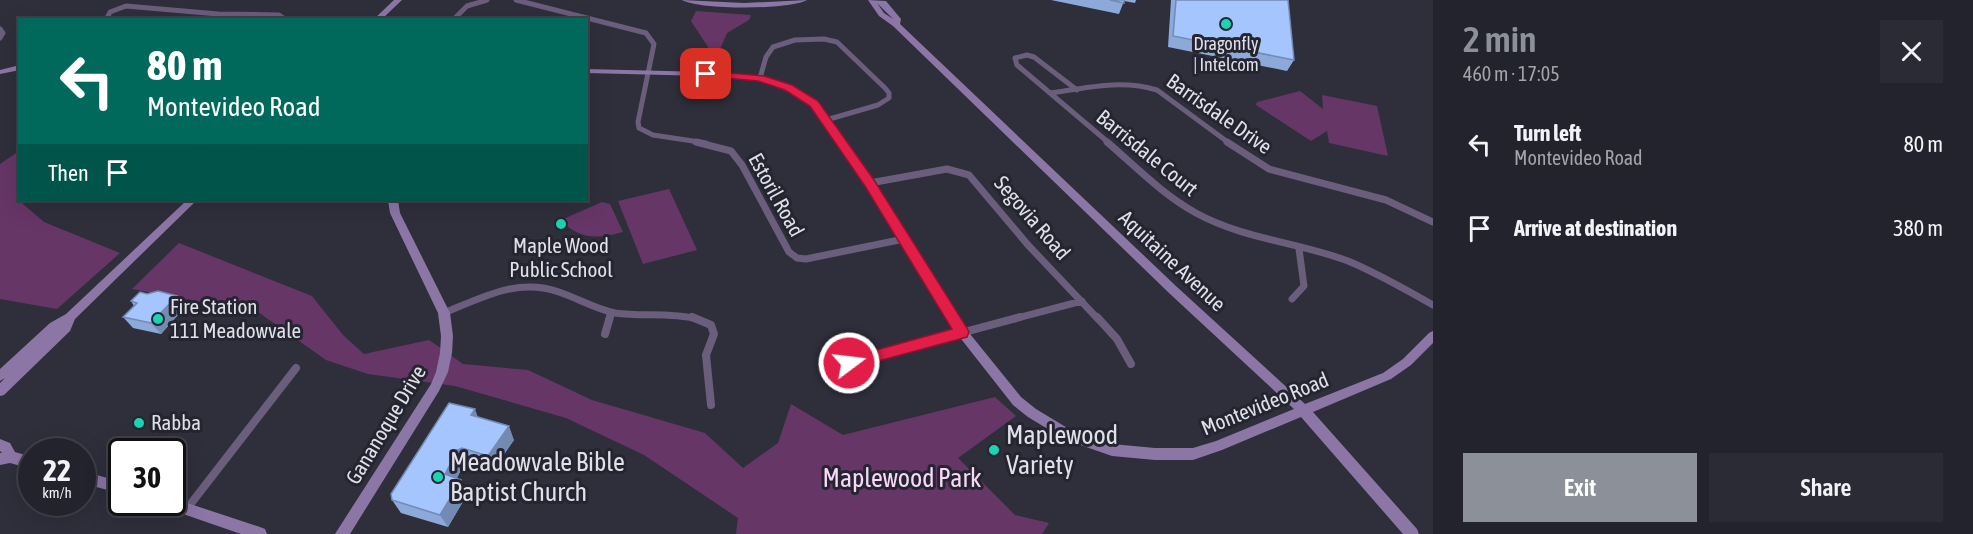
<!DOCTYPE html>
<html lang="en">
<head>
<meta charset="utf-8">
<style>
	:root { --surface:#22232c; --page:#2a2b34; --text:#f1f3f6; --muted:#a2a4a9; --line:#3f4048; --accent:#8c9099 }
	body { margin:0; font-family:"Asap Condensed",sans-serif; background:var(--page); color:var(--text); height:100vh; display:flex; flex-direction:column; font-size:22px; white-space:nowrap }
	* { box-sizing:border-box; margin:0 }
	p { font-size:20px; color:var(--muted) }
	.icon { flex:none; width:33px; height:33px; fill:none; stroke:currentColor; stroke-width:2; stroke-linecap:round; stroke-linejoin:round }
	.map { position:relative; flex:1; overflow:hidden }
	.panel { display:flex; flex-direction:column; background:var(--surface); width:540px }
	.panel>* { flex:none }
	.top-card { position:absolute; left:18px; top:18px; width:570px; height:183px; border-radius:0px; box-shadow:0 6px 24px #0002,0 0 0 2px var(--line); background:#00695c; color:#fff; overflow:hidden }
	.speed { position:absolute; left:18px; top:438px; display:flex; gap:12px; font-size:30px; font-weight:700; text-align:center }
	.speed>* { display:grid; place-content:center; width:78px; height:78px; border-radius:50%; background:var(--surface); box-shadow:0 6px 24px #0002,0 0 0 2px var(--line); line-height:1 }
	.speed small { font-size:15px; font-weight:400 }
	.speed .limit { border:3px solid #111; border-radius:9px; background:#fff; color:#111 }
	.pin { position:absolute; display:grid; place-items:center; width:51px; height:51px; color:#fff; margin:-26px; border-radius:12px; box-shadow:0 3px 9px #0006 }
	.me { position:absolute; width:66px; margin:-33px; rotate:75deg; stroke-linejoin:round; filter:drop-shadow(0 0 4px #0008) }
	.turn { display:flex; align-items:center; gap:21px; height:126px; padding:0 30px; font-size:27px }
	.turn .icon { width:78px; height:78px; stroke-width:2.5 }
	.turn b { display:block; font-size:42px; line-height:51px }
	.then { display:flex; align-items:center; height:57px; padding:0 30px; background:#0003; gap:12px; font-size:22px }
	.round { display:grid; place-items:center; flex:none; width:63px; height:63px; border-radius:0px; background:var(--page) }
	.head { display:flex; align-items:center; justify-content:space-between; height:102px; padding:0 30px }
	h1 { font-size:36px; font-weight:600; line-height:45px; color:var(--accent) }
	.button { display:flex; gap:12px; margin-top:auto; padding:12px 30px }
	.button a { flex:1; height:69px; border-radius:0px; background:var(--accent); color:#fff; font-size:24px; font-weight:600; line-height:69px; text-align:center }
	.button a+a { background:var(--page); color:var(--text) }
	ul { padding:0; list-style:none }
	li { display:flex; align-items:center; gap:18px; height:84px; padding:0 30px }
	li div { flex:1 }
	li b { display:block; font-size:22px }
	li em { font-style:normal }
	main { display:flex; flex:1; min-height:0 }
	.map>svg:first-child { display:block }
	.green { fill:#663666 }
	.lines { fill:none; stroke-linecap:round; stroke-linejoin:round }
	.street-far2 { stroke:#6b5d7c; stroke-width:5 }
	.street-far1 { stroke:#6b5d7c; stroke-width:7 }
	.street { stroke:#6b5d7c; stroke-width:8 }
	.secondary { fill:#8c76a6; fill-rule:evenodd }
	.wall { fill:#8da9da }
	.shaded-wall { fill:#738ab2 }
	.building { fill:#a4c5fe; stroke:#738ab2; stroke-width:1.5 }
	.route { fill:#e11d48; stroke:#92132f; stroke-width:1.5 }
	.poi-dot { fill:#19d5b2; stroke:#252531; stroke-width:2 }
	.labels { text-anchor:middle; stroke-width:6; stroke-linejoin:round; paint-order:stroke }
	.far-poi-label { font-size:18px; fill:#e0e0e8; stroke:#252531 }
	.street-label { font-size:21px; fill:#e0e0e8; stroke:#252531 }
	.poi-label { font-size:21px; fill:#e0e0e8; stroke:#252531; text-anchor:start }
	.near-poi-label { font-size:26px; fill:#e0e0e8; stroke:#252531; text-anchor:start }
	.near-park-label { font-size:26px; fill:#f8d7f8; stroke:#252531 }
</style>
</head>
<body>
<main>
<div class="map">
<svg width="1433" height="534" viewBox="0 0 1433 534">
	<rect width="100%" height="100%" fill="#2e2f3b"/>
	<!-- green -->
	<path class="green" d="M 696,11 L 751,15 L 749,20 L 727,33 L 712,68 L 705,68 L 708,47 L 691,21 Z
		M 1300,91 L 1323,109 L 1322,95 L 1377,106 L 1388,156 L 1329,143 L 1327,131 L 1311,141 L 1256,105 L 1257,102 Z
		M 19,151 L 19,192 L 16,198 L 44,222 L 120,253 L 57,309 L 0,299 L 0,164 Z
		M 669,189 L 697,250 L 643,264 L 618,201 Z
		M 602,202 L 610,204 L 623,232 C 600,239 578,240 561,220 Z
		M 179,243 L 312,296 L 343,335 L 364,354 L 429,340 L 463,364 L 528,370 L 592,400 L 705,433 L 743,468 L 778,443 L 791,404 L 843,435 L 995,397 L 1016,416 L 958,458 L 1015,515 L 1049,523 L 1042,534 L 736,534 L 738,518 L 644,455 L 566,418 L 455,386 L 368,374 L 326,360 L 258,312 L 132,289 Z"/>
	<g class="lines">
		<!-- street-far2 -->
		<path class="street-far2" d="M 516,0 L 646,33 L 654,44 L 638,122 L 639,128 L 653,135 L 706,143
			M 106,20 L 110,12 L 126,6 L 218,14 L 279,15 L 286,20
			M 453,20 L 467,6 L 487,0
			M 0,29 L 3,33 L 0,38
			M 760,78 L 766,57 L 773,47 L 795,40 L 824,39 L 837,42 L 885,88 L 889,93 L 889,98 L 878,105 L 826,120
			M 1077,90 L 1034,57 L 1027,55 L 1015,58 L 1017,65 L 1109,143
			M 1050,93 C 1086,88 1121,79 1157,90 L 1229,143"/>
		<!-- street-far1 -->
		<path class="street-far1" d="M 696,142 L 731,151 L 742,165 L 789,252 L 797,258 L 806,259 L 904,239
			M 1107,142 C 1135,166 1163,195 1196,213 C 1243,239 1298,242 1348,261 C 1377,273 1405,289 1433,305
			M 1227,142 L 1269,169 L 1386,200 L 1433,222
			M 870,183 L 947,169 L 969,175 L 1028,245 L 1098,319
			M 1292,299 L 1304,286 L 1299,249
			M 444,313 C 481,298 518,277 559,292 C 577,298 595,309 615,313 C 642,317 670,312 697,319
			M 609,319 L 611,312
			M 1014,319 L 1082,301"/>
		<!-- street -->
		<path class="street" d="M 692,317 L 711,325 L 714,334 L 706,355 L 711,405
			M 1097,317 L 1117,339 L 1131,364
			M 605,334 L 610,317
			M 849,363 L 1020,317
			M 186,510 L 296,368"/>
		<!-- secondary -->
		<path class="secondary" d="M 394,0 L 402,0 L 381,20 L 373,20 Z
			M 682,0 L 744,3 L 807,0 C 789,10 700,10 682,0 Z
			M 868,0 L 886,1 L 901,19 L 900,24 L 1177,287 L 1305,404 L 1383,373 L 1403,359 L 1429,333 L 1433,331 L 1433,343 L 1411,365 L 1391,379 L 1313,412 L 1417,529 L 1419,534 L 1403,534 L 1301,417 L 1222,450 L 1193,460 L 1155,460 L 1112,456 L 1066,440 L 1028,417 L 1013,405 L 958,335 L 867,185 L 811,106 L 795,95 L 759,80 L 706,76 L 586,73 L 586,69 L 706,72 L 760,76 L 801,91 L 817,102 L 873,181 L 966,329 L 1021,397 L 1036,409 L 1074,432 L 1112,444 L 1155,448 L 1193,448 L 1216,441 L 1294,409 L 1169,293 L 893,26 L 879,16 ZM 877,3 L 893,19 L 884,13 Z
			M 20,65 L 20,70 L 0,74 L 0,70 Z
			M 187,200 L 197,200 L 75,319 L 70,331 L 4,395 L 0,396 L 0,383 L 5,378 L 0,381 L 0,369 L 50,323 L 66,314 Z
			M 388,200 L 398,200 L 400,213 L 450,313 L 453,336 L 452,353 L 448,372 L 439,391 L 350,534 L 335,534 L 431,384 L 436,372 L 440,353 L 441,336 L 438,313 L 390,213 Z
			M 0,439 L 10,443 L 15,452 L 32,457 L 32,469 L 10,463 L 0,465 L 0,453 L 2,453 L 0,451 Z
			M 82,471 L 122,482 L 122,494 L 82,483 Z
			M 172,498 L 260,527 L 265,529 L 267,534 L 241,534 L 160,506 L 159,502 L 172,502 Z"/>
	</g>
	<!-- wall -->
	<path class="wall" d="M 1051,0 L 1136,0 L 1135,3 L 1124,1 L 1119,14 Z
		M 1171,0 L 1288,0 L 1294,60 L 1287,71 L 1168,47 Z
		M 147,294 L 177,296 L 185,307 L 161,334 L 133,328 L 123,317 L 134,306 L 131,301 Z
		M 478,417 L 514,440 L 493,470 L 468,462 L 459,465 L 461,470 L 457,478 L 468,493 L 448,527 L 401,513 L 392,500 Z"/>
	<!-- shaded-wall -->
	<path class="shaded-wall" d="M 177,296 L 185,307 L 161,334 L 151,323 Z
		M 475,409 L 480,423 L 471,415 Z
		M 509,426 L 514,440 L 493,470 L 488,456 Z
		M 462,448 L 468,462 L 459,465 L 461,470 L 452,487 L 445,474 L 453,452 Z
		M 461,480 L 468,493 L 448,527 L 440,515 Z"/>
	<!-- building -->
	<path class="building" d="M 1110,0 L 1124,0 L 1124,3 Z
		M 1176,0 L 1288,0 L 1294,60 L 1173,36 Z
		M 158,291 L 177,296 L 151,323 L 123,317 L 137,303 L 131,301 L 140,292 L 147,294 Z
		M 449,403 L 475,409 L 471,415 L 509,426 L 488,456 L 462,448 L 453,452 L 454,457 L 445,474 L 461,480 L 440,515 L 392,500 L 391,494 Z"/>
	<!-- route -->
	<path class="route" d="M 706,71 L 764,76 L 792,85 L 818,101 L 874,180 L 967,328 L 969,332 L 967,337 L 849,369 L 844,368 L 841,363 L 844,359 L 952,329 L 865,186 L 810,106 L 785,90 L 758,81 L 702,76 L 700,74 Z"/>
	<!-- markers -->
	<g class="poi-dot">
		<circle cx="1226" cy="24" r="6"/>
		<circle cx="561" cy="224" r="6"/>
		<circle cx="158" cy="319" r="6"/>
		<circle cx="139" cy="423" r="6"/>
		<circle cx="994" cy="450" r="6"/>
		<circle cx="438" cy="477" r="6"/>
	</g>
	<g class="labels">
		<!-- far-poi labels -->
		<g class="far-poi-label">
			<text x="1226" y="50">Dragonfly<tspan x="1226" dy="21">| Intelcom</tspan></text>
		</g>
		<!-- street labels -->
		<g class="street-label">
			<text transform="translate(1219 114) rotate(35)" y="7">Barrisdale Drive</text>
			<text transform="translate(1147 153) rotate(39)" y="7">Barrisdale Court</text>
			<text transform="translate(776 195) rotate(61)" y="7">Estoril Road</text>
			<text transform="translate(1032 218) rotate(49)" y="7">Segovia Road</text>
			<text transform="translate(1172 261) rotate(43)" y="7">Aquitaine Avenue</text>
			<text transform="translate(1265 404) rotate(-22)" y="7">Montevideo Road</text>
			<text transform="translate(386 425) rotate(-59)" y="7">Gananoque Drive</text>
		</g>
		<!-- poi labels -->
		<g class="poi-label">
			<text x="561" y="253" text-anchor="middle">Maple Wood<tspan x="561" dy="24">Public School</tspan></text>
			<text x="170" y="314">Fire Station<tspan x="170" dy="24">111 Meadowvale</tspan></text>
			<text x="151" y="430">Rabba</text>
		</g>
		<!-- near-poi labels -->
		<g class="near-poi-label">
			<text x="1006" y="444">Maplewood<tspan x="1006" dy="30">Variety</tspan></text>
			<text x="450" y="471">Meadowvale Bible<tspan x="450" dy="30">Baptist Church</tspan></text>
		</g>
		<!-- near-park labels -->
		<g class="near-park-label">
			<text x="902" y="487">Maplewood Park</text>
		</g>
	</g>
</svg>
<div class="speed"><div>22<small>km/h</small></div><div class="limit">30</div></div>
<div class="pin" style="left:706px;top:74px;background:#d93025"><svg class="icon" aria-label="arrive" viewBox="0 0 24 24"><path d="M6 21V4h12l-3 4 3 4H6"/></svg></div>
<svg class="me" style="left:849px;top:363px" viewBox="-20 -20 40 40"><circle r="17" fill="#e11d48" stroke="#fff" stroke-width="3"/><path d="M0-11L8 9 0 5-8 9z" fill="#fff"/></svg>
<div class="top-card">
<div class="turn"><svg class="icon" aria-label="left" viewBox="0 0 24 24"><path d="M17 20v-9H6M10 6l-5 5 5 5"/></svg><div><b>80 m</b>Montevideo Road</div></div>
<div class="then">Then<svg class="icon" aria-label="arrive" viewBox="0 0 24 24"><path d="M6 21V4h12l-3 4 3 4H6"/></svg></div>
</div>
</div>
<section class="panel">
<div class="head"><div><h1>2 min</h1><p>460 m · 17:05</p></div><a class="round"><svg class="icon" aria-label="close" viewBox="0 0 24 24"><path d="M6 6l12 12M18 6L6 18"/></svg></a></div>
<ul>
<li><svg class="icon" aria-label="left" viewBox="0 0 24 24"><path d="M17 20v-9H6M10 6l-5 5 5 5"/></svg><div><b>Turn left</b><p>Montevideo Road</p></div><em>80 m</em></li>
<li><svg class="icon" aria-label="arrive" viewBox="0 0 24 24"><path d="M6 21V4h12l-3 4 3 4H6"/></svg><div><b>Arrive at destination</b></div><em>380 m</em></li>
</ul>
<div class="button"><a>Exit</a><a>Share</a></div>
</section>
</main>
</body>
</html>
